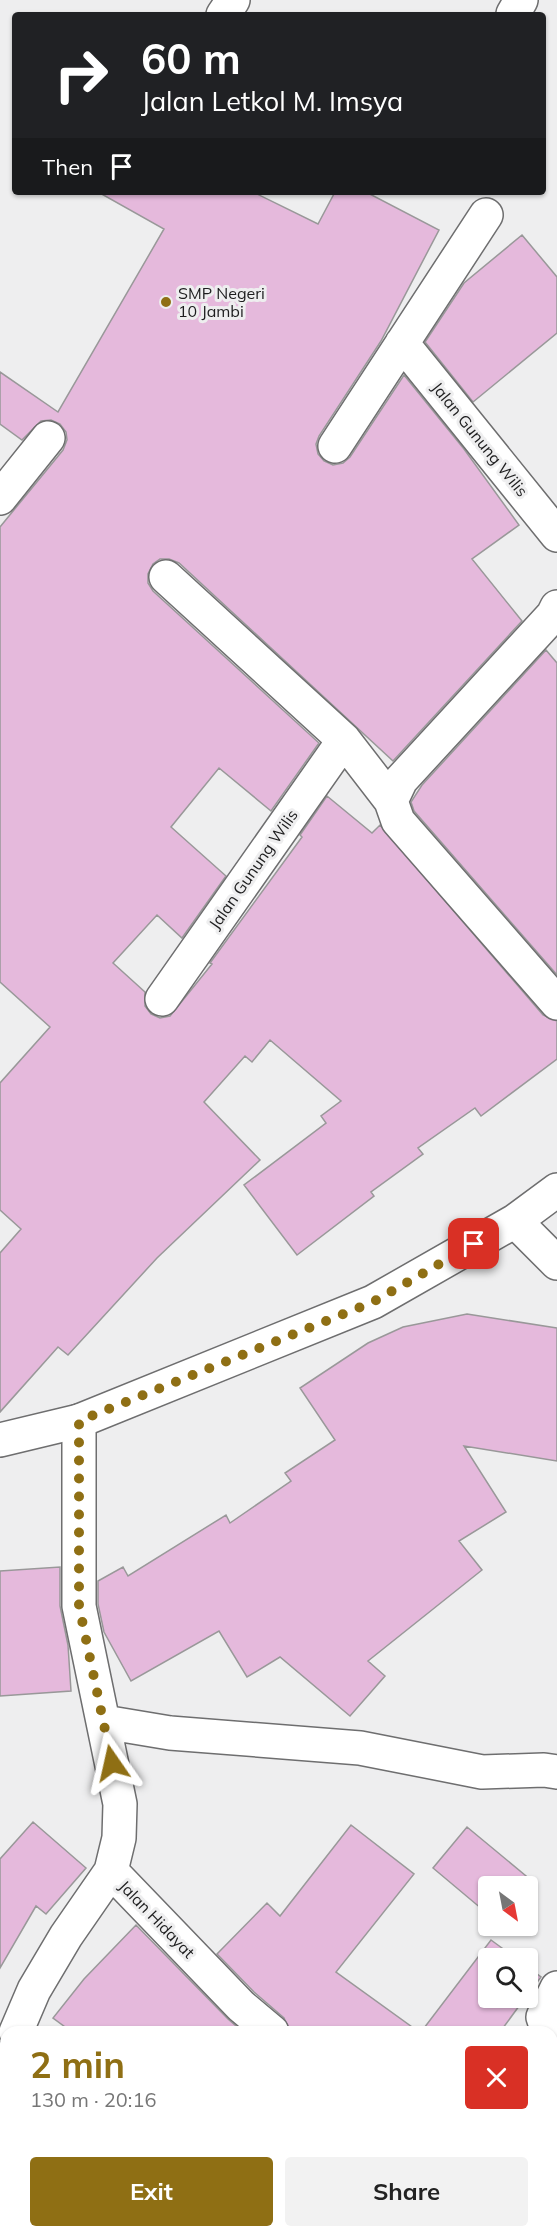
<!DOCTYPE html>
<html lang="en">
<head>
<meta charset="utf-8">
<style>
	:root { --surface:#fff; --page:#f2f2f2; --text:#222; --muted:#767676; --accent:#8f6f14 }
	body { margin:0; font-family:Mulish,sans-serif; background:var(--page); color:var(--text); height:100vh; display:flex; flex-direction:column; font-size:22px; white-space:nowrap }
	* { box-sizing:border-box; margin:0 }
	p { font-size:20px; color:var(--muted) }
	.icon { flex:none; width:33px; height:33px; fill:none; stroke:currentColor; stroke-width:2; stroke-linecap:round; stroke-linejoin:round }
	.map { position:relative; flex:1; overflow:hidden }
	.details { position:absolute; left:0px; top:2026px; width:558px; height:212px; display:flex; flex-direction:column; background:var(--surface); border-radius:18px 18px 0 0; box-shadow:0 2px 4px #0004 }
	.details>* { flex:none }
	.hud { position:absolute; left:12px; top:12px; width:534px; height:183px; border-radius:6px; box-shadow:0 2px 4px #0004; background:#202124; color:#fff; overflow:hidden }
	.needle { width:39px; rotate:148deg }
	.buttons { position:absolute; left:478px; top:1876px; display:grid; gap:12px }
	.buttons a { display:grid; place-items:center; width:60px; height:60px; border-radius:6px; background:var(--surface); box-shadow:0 2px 4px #0004; font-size:30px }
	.pin { position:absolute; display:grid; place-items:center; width:51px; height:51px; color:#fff; margin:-26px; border-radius:12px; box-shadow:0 3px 9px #0006 }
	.me { position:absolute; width:66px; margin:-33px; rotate:349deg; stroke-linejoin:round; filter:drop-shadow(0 0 4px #0008) }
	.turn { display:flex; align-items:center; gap:21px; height:126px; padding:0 30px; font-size:27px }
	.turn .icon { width:78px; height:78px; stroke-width:2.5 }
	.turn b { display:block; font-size:42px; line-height:51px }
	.then { display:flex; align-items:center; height:57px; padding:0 30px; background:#0003; gap:12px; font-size:22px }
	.round { display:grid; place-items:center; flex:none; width:63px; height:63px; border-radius:6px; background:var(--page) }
	.head { display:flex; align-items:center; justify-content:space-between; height:102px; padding:0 30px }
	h1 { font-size:36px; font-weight:700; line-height:45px; color:var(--accent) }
	.primary-button { display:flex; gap:12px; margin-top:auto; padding:12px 30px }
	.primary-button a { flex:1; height:69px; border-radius:6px; background:var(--accent); color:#fff; font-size:24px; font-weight:700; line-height:69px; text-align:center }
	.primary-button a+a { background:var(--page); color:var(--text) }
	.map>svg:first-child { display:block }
	.building { fill:#e5b9dc; stroke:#999899; stroke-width:1.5 }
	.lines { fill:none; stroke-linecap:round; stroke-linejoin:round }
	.street-casing { stroke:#6e6e6f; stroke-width:36 }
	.secondary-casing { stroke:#6e6e6f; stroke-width:36 }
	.street { stroke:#fff; stroke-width:33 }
	.secondary { stroke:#fff; stroke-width:33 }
	.route { stroke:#8f6f14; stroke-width:10; stroke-dasharray:0 18 }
	.poi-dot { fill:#8f6f14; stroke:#eeeeef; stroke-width:2 }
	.labels { text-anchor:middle; stroke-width:6; stroke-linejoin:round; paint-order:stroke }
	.poi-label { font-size:16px; fill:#1d1d1e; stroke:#eeeeef; text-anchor:start }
	.street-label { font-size:16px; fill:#1d1d1e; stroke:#eeeeef }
</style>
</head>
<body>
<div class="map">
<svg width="557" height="2237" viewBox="0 0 557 2237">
	<rect width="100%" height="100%" fill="#eeeeef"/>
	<!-- building -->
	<path class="building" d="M 98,192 L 253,192 L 318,224 L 335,192 L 366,192 L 439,230 L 381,341 L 319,436 L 316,444 L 318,454 L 324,461 L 333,465 L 343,463 L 350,457 L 404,375 L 464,449 L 519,525 L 472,559 L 522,621 L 393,761 L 179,563 L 169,559 L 160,559 L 153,564 L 148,574 L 148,583 L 153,591 L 319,743 L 271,811 L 219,768 L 171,827 L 226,876 L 182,938 L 157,915 L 113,963 L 145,992 L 145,1006 L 151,1014 L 160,1018 L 170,1016 L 212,964 L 210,963 L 302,837 L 300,835 L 327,796 L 372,833 L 380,825 L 543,1015 L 557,1021 L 557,1059 L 481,1116 L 475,1108 L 418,1148 L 423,1154 L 371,1192 L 374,1196 L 297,1255 L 244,1185 L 326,1123 L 321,1116 L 341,1101 L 270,1040 L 252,1062 L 245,1056 L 204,1102 L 260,1160 L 157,1258 L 68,1355 L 58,1347 L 0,1412 L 0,1253 L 21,1229 L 0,1210 L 0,1083 L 50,1027 L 0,982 L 0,527 L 63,450 L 67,440 L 66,432 L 60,424 L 51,420 L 41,421 L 22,440 L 0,424 L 0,372 L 58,412 L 164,229 Z
		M 522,235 L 557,277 L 557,333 L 473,402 L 425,342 L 464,283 Z
		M 546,650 L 557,663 L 557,975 L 414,811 L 411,802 L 422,785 Z
		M 467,1314 L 557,1328 L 557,1461 L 464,1446 L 506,1512 L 459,1541 L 482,1570 L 368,1661 L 385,1676 L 350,1716 L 280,1657 L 247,1677 L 219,1631 L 131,1681 L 104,1632 L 98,1604 L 98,1581 L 123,1567 L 128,1576 L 226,1515 L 230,1523 L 291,1481 L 285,1473 L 335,1440 L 300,1388 L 368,1343 L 403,1327 Z
		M 60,1567 L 60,1606 L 68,1645 L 71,1691 L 0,1696 L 0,1571 Z
		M 33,1822 L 86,1868 L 46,1914 L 36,1906 L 0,1968 L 0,1859 Z
		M 351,1825 L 414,1874 L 336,1972 L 419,2032 L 290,2032 L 284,2018 L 254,1992 L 217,1954 L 267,1903 L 280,1916 Z
		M 467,1827 L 537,1885 L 528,1897 L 528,1887 L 489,1887 L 489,1915 L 433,1868 Z
		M 136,1925 L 228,2019 L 243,2032 L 72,2032 L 53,2018 L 84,1979 Z
		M 491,1940 L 517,1959 L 489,1959 L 489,1998 L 525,1998 L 500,2032 L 421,2032 Z
		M 528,1967 L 541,1977 L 528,1995 Z"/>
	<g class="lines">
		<!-- street casing -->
		<g class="street-casing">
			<path id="street" d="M 513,14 L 521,0
				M 223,15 L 233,0
				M 402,343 L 557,535
				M 335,446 L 486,215
				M 0,498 L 48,438
				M 166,577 L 344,740 L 391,801
				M 557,607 L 553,615 L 401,780 L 391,801 L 398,821 L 557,1003
				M 162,999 L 344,740
				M 104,1722 L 170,1733 L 360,1748 L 482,1772 L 544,1770 L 557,1772
				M 111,1871 L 241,2006 L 272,2032
				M 16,2032 L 34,1990 L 66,1936 L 111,1871 L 119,1838 L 120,1804 L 79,1606 L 79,1421
				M 548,2032 L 543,2017 L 557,1988
				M 0,2074 L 6,2058
				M 500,2232 L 505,2237
				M 398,2237 L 402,2232"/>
		</g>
		<!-- secondary casing -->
		<g class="secondary-casing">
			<path id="secondary" d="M 515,1221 L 557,1263
				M 0,1440 L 79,1421 L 373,1302 L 515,1221 L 557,1190"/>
		</g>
		<!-- street -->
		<use href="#street" class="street"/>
		<!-- secondary -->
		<use href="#secondary" class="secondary"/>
	</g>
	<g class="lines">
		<!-- route -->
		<path class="route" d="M 112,1763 L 79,1606 L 79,1421 L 373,1302 L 474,1244"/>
	</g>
	<!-- markers -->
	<circle class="poi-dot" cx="166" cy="302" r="6"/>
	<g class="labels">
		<!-- poi labels -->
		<g class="poi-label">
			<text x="178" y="299">SMP Negeri<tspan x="178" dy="18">10 Jambi</tspan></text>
		</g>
		<!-- street labels -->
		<g class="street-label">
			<text transform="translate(480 439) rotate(51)" y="6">Jalan Gunung Wilis</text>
			<text transform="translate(253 869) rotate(-55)" y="6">Jalan Gunung Wilis</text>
			<text transform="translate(157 1919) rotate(46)" y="6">Jalan Hidayat</text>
		</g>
	</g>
</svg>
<div class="buttons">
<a><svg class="needle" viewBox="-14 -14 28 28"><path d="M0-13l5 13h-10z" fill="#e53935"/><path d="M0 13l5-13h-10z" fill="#767676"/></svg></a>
<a><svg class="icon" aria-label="search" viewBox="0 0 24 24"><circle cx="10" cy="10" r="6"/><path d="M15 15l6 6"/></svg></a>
</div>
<div class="pin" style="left:474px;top:1244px;background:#d93025"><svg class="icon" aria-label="arrive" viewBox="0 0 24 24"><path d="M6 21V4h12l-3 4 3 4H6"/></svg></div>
<svg class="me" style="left:112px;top:1763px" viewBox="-20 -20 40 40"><path d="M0-17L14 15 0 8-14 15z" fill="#8f6f14" stroke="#fff" stroke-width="4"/></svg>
<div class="hud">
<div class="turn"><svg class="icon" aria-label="right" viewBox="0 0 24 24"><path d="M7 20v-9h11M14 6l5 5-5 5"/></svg><div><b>60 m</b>Jalan Letkol M. Imsya</div></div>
<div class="then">Then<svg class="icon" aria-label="arrive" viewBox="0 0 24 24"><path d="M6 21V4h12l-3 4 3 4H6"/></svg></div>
</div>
<section class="details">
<div class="head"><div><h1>2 min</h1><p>130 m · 20:16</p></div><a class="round" style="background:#d93025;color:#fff"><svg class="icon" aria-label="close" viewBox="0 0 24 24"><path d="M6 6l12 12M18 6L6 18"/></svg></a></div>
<div class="primary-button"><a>Exit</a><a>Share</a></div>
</section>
</div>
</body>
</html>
